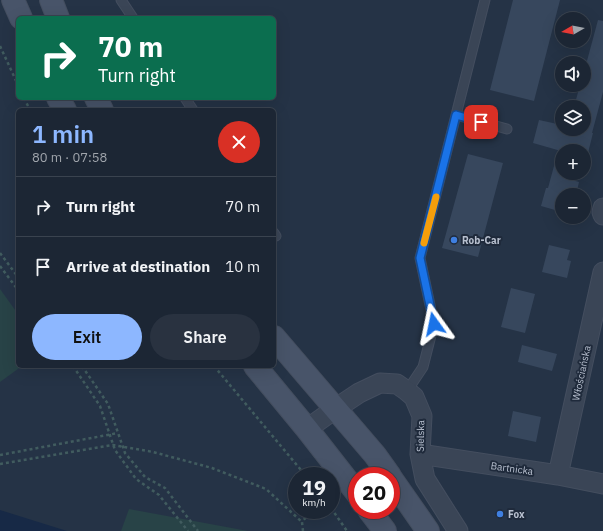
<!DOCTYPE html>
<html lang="en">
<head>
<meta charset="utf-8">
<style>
	:root { --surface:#1c2634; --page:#293240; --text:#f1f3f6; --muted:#a0a5ac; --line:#3a434f; --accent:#8db7ff }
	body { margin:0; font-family:"IBM Plex Sans",sans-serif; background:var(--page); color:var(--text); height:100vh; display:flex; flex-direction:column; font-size:15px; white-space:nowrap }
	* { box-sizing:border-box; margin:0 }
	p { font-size:13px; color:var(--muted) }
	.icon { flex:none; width:22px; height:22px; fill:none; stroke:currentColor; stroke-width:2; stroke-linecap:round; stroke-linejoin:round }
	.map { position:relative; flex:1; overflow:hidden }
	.details { position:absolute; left:16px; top:108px; width:260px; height:260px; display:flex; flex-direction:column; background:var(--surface); border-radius:6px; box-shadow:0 4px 16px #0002,0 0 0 1px var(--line) }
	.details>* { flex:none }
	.hud { position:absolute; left:16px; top:16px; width:260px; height:84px; border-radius:6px; box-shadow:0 4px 16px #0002,0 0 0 1px var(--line); background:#0b6e4f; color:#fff; overflow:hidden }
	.needle { width:26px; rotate:261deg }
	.controls { position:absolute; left:555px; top:12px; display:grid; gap:8px }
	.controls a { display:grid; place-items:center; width:36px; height:36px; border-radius:50%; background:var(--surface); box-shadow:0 4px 16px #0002,0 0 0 1px var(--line); font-size:20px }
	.speed { position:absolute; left:288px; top:467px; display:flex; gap:8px; font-size:20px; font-weight:700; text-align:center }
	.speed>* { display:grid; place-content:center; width:52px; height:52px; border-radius:50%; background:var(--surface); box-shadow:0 4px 16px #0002,0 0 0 1px var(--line); line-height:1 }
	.speed small { font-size:10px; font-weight:400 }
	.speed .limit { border:6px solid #d22; background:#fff; color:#111 }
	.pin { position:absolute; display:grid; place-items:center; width:34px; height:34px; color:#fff; margin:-17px; border-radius:8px; box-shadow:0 2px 6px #0006 }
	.me { position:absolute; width:44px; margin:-22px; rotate:348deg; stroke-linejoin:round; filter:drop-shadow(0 0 3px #0008) }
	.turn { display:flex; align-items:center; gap:14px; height:84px; padding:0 16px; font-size:18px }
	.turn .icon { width:52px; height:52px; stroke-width:2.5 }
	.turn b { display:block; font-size:28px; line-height:34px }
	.round { display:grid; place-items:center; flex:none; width:42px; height:42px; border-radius:21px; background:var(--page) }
	.overview { display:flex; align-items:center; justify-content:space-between; height:68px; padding:0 16px }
	h1 { font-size:24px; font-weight:600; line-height:30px; color:var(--accent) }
	.cta { display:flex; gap:8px; margin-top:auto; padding:8px 16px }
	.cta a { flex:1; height:46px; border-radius:24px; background:var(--accent); color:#111; font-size:16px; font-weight:600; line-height:46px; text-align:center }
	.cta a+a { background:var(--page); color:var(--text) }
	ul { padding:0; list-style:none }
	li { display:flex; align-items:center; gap:12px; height:60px; padding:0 16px; border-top:1px solid var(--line) }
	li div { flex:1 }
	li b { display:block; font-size:15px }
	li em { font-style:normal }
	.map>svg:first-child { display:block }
	.green { fill:#284347 }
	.water { fill:#172946 }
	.building { fill:#37475d }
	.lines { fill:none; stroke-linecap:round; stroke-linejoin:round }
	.lane-casing { stroke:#444e5f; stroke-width:11 }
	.street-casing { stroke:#444e5f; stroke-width:21 }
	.secondary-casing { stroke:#444e5f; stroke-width:24 }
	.path { stroke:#415c5f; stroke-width:2.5; stroke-dasharray:3 3; stroke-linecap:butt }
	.lane { stroke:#3a4556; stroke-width:9 }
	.street { stroke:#3a4556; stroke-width:19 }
	.secondary { stroke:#485469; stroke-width:22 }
	.route-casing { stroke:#114b97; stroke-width:10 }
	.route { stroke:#1a73e8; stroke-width:7 }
	.slow { stroke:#f59e0b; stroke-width:7 }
	.shop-dot { fill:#3f7fe0; stroke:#1f2a3b; stroke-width:1.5 }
	.labels { text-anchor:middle; stroke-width:4; stroke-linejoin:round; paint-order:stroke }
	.poi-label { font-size:10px; font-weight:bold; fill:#b8c0cf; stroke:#1f2a3b; text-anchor:start }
	.street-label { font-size:10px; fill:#b8c0cf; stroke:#1f2a3b }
</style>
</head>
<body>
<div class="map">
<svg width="603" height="531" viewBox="0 0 603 531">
	<rect width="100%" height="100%" fill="#253346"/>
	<!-- green -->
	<path class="green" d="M 0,289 L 18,314 L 18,366 L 22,366 L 0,382 Z
		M 129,509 L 248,531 L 121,531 Z"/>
	<!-- water -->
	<path class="water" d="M 0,510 L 67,531 L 0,531 Z"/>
	<!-- building -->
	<path class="building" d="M 513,0 L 560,0 L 534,101 L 490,90 Z
		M 598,20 L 603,21 L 603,92 L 592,133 L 593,133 L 588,153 L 584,151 L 561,151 L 533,143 L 539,120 L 562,125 L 562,129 L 584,129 L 584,107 L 574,107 L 580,85 L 584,85 L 584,72 Z
		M 468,154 L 503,163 L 478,257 L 442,248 Z
		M 557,155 L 562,156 L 562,177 L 579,182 L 576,195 L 562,195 L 562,212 L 541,206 L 546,188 L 548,188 Z
		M 549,245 L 570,250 L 567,260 L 571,261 L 567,278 L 542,272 Z
		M 511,288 L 535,294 L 525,333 L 501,327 Z
		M 522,345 L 557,354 L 552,371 L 518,362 Z
		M 513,411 L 541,417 L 536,442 L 508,436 Z"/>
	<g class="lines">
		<!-- lane casing -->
		<g class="lane-casing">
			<path id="lane" d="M 121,0 L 133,18
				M 185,98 L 193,110
				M 456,115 L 485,0
				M 274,233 L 276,236
				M 407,391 L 423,367 L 434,324 L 420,258 L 456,115 L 507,129"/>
		</g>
		<!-- street casing -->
		<g class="street-casing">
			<path id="street" d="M 603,208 L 602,212 L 603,215
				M 307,429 L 335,409 L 359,393 L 380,383 L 397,384 L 407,391 L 414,397 L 422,416 L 420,454 L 425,479 L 458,531
				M 420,454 L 558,475 L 603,484
				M 558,475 L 603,272"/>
		</g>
		<!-- secondary casing -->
		<g class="secondary-casing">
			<path id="secondary" d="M 13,0 L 21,18
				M 51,0 L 58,18
				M 58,98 L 65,110
				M 96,98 L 102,110
				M 274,337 L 375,455 L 390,476
				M 255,366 L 307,429 L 357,493
				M 391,478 L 428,531
				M 369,510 L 385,531"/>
		</g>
		<!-- path -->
		<path class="path" d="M 0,46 L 18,85
			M 24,98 L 30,110
			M 0,253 L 18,277
			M 0,266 L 18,290
			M 73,366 L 100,406 L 115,450 L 136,479 L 159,495 L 188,531
			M 82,366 L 108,404 L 125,453 L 145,477 L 165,488 L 198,531
			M 214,366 L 306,476
			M 0,455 L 118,433
			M 0,464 L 113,445 L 153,452 L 212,468 L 266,489 L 302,522
			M 331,508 L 347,531
			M 303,531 L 302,522 L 312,510"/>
		<!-- lane -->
		<use href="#lane" class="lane"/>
		<!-- street -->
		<use href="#street" class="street"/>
		<!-- secondary -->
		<use href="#secondary" class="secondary"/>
	</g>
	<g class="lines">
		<!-- route casing -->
		<g class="route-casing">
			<path id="route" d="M 434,324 L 420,258 L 456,115 L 481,122"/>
		</g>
		<!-- route -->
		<use href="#route" class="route"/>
		<!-- slow -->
		<path class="slow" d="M 424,243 L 436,197"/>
	</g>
	<!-- markers -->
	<g class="shop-dot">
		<circle cx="454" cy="240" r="4"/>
		<circle cx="500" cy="514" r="4"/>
	</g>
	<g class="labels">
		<!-- poi labels -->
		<g class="poi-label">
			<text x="462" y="244">Rob-Car</text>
			<text x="508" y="518">Fox</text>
		</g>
		<!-- street labels -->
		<g class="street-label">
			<text transform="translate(581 373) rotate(-78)" y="4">Włościańska</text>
			<text transform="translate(420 436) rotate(-89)" y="4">Sielska</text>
			<text transform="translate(512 468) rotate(8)" y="4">Bartnicka</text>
		</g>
	</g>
</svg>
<div class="controls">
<a><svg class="needle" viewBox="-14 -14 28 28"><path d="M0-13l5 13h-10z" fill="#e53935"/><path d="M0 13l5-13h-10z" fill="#a0a5ac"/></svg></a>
<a><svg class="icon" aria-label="sound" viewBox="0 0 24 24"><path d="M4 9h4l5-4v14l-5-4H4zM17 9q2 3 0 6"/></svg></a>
<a><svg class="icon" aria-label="layers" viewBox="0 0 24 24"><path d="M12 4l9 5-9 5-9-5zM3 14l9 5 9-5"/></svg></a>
<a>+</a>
<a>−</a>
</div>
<div class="speed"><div>19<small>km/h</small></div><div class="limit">20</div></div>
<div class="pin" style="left:481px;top:122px;background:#d93025"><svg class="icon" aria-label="arrive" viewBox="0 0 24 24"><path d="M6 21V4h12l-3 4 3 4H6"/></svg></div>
<svg class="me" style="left:434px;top:324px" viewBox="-20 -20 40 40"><path d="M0-17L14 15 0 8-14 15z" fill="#1a73e8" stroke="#fff" stroke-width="4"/></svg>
<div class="hud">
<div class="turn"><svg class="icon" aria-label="right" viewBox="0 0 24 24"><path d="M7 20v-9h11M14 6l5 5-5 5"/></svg><div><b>70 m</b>Turn right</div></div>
</div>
<section class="details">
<div class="overview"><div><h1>1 min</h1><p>80 m · 07:58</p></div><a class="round" style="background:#d93025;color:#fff"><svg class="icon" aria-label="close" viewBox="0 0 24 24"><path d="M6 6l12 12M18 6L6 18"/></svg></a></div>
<ul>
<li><svg class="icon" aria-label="right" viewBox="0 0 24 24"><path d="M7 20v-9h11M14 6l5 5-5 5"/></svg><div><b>Turn right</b></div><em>70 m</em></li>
<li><svg class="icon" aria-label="arrive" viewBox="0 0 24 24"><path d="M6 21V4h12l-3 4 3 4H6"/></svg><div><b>Arrive at destination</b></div><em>10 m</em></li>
</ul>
<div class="cta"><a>Exit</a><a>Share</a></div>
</section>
</div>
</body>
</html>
